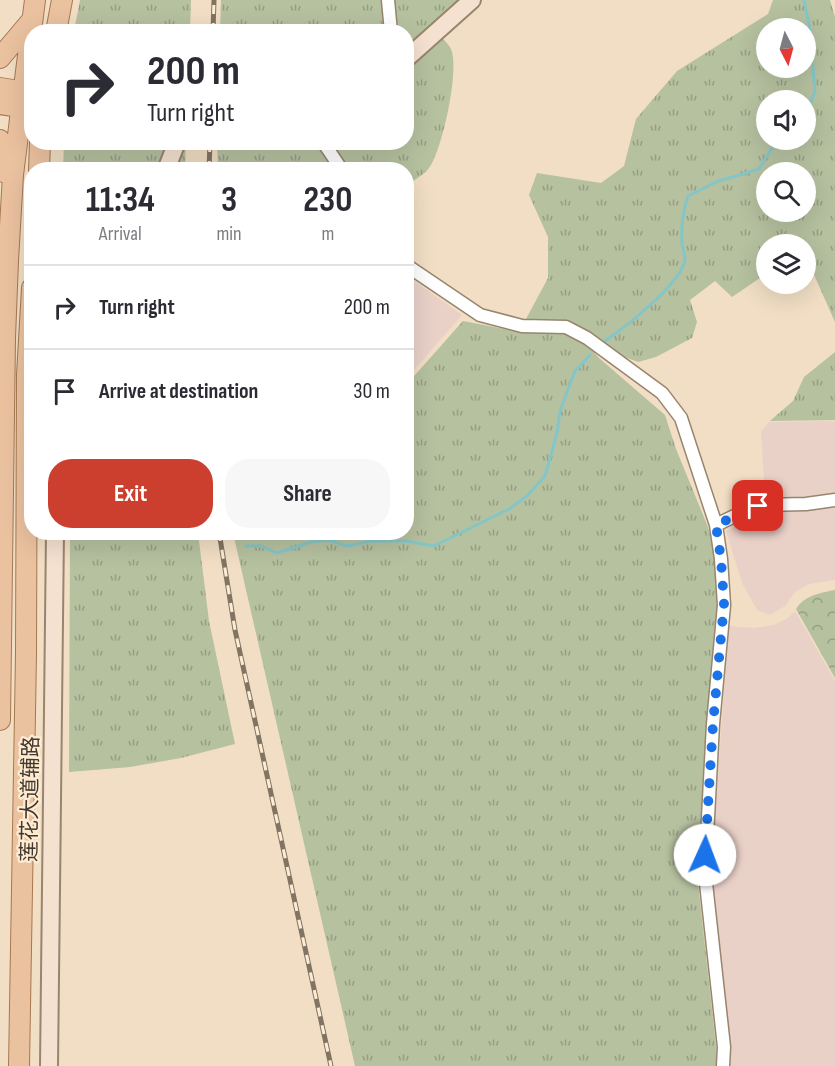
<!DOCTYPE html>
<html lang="en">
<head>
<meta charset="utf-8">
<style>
	:root { --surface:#fff; --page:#f7f7f7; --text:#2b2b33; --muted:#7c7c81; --line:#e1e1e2; --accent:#cc3f2f }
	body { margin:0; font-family:"Sofia Sans Condensed","Noto Sans SC",sans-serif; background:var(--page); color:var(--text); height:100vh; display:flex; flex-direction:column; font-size:22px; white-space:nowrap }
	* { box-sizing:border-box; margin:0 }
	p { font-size:20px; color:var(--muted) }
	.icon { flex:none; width:33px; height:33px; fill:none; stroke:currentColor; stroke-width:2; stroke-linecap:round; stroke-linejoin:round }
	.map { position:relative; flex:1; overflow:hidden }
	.drawer { position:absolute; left:24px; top:162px; width:390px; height:378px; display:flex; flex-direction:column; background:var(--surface); border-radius:24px; box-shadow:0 6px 24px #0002 }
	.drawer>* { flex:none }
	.guide { position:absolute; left:24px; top:24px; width:390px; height:126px; border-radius:24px; box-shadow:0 6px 24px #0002; background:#fff; color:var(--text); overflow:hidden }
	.needle { width:39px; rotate:174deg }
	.tools { position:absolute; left:756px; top:18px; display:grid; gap:12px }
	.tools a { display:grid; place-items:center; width:60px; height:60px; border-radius:50%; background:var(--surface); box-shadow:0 6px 24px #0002; font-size:30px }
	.pin { position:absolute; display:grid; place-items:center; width:51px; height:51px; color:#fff; margin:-26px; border-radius:12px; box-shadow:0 3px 9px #0006 }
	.me { position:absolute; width:66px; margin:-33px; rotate:2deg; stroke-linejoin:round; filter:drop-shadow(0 0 4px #0008) }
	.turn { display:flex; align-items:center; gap:21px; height:126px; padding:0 24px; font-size:27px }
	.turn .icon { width:78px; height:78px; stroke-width:2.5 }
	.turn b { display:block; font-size:42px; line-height:51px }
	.eta { display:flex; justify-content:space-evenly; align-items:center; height:102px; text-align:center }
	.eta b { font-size:36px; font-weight:700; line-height:42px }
	.action { display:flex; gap:12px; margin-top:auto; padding:12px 24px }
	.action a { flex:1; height:69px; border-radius:24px; background:var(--accent); color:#fff; font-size:24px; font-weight:700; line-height:69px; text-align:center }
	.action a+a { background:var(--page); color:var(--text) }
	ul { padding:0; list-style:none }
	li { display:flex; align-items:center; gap:18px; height:84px; padding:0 24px; border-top:2px solid var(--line) }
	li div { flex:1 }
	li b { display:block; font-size:22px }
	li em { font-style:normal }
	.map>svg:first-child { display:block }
	.industrial { fill:#e9d1c8 }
	.grass { fill:url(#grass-tufts); fill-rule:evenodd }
	.forest { fill:url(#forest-crowns) }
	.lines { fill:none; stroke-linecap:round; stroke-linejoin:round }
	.stream { stroke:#84c6c8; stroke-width:3 }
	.street-casing { stroke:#97856e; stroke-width:15 }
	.secondary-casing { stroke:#97856e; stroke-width:20 }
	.primary-casing { stroke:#a67850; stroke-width:22 }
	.street { stroke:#fff; stroke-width:12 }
	.secondary { stroke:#f5e1d0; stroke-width:16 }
	.primary { stroke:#ebc2a0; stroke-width:20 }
	.rail-casing { stroke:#807464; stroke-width:5 }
	.rail { stroke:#ffebd1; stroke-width:3; stroke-dasharray:9; stroke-linecap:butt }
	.route { stroke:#1a73e8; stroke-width:10; stroke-dasharray:0 18 }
	.labels { text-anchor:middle; stroke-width:4.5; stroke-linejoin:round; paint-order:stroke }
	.street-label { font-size:21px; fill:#41392f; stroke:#ffebd1 }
</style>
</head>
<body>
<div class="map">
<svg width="835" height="1066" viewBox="0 0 835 1066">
	<defs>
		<pattern id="grass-tufts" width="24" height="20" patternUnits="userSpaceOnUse" patternTransform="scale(1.5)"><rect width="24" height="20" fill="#b6c1a0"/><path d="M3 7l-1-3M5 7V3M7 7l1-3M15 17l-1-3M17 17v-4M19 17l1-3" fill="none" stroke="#969e83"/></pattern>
		<pattern id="forest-crowns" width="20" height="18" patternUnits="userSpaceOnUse" patternTransform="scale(1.5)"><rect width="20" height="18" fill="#b6c1a0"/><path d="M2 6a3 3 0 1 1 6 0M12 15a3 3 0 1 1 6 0" fill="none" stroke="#969e83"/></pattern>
	</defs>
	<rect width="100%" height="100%" fill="#f1dec4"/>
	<!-- industrial -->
	<path class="industrial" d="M 407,276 L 462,315 L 407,378 Z
		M 835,421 L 835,580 L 809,584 L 795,592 L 785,606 L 770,615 L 757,610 L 742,583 L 726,531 L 758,511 L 766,510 L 761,432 L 769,422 Z
		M 795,611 L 835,681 L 835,1066 L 729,1066 L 712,868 L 728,626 L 753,628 L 774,625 L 788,618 Z"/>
	<!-- grass -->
	<path class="grass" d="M 80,0 L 191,0 L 190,31 L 74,31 Z
		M 221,0 L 466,0 L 432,29 C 437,34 448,42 451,49 C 460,69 442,151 429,168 C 424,175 413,180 407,186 L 406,170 L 218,169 L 217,143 L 406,142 L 406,32 L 220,31 Z
		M 773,0 L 830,0 L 835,17 L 835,322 L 811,268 L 806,268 L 806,244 L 766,244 L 766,274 L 732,297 L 715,281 L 690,300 L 697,322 L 692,338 L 656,357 L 638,362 L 614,353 L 564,322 L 526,319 L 548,278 L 548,237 L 529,195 L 537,173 L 601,183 L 624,166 L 636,119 L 677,71 L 768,14 ZM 766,28 L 806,28 L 806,68 L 766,68 ZM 766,100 L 806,100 L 806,140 L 766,140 ZM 766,172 L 806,172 L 806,212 L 766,212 Z
		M 64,143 L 186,143 L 185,169 L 63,170 Z
		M 463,321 L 510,330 L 567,333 L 587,344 L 599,358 L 665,415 L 676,449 L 708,527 L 715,558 L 718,604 L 697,874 L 716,1046 L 717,1066 L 355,1066 L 233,533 L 406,532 L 407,384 Z
		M 835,352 L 835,420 L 770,421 L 793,401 L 804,377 Z
		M 70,533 L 198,533 L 209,621 L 235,744 L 181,758 L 130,767 L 69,772 Z"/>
	<!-- forest -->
	<path class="forest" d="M 835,590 L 835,678 L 796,609 C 805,595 820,593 835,590 Z"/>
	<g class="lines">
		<!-- stream -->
		<path class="stream" d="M 804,0 L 809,24 L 815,91 L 806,115
			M 605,341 C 625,327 681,284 685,260 C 685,254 682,247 682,241 C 681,225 683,211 688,196 L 716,182 L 759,169 L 777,140
			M 246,546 L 261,546 L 277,553 L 311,542 L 328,540 L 347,546 L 372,541 L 406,541 L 434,546 L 509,509 L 527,496 L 545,476 L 557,433 L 560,411 L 575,371 L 590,355"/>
		<!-- street casing -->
		<g class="street-casing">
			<path id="street" d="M 388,0 L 391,32
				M 323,142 L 342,170
				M 406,263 L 409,267 L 480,315 L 522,326 L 566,327 L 587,338 L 662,393 L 681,418 L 716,525 L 757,505 L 806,504 L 835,500
				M 716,525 L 721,559 L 724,605 L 713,724 L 705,874 L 724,1047 L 723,1066"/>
		</g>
		<!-- secondary casing -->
		<g class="secondary-casing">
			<path id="secondary" d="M 406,59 L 472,0
				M 166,170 L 177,142
				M 49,1066 L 55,532"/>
		</g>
		<!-- primary casing -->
		<g class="primary-casing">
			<path id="primary" d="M 56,32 L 62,0
				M 0,58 L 32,20
				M 0,88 L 32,93
				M 0,104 L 32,109
				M 0,140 L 4,151 L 3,172
				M 39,170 L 40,142
				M 0,720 L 5,338 L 8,261 L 13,175 L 35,0
				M 19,1066 L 26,654 L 27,375 L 32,288"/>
		</g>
		<!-- street -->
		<use href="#street" class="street"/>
		<!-- secondary -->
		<use href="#secondary" class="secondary"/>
		<!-- primary -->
		<use href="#primary" class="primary"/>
		<!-- rail casing -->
		<g class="rail-casing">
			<path id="rail" d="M 213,32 L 214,0
				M 209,170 L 210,142
				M 219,532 L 235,630 L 331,1066"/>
		</g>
		<!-- rail -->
		<use href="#rail" class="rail"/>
	</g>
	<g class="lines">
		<!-- route -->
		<path class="route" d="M 705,855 L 713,724 L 724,604 L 721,559 L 716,525 L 758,506"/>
	</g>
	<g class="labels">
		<!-- street labels -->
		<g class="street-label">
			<text transform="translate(30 799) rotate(-89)" y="7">莲花大道辅路</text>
		</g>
	</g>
</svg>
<div class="tools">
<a><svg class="needle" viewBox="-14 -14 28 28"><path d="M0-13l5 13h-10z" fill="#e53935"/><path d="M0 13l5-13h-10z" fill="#7c7c81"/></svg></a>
<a><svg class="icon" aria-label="sound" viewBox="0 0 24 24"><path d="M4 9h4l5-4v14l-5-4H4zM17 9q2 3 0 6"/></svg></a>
<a><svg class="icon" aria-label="search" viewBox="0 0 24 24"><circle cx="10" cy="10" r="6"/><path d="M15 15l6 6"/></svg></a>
<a><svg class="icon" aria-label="layers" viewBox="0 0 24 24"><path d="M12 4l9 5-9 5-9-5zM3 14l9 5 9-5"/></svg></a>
</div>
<div class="pin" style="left:758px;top:506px;background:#d93025"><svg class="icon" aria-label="arrive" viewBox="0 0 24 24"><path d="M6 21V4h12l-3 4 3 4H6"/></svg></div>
<svg class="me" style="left:705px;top:855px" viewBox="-20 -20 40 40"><circle r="19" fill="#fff"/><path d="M0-13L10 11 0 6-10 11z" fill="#1a73e8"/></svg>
<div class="guide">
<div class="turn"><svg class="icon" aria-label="right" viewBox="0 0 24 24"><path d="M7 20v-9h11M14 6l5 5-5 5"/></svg><div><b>200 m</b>Turn right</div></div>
</div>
<section class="drawer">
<div class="eta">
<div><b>11:34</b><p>Arrival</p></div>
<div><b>3</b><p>min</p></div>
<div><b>230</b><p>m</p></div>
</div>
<ul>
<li><svg class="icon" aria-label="right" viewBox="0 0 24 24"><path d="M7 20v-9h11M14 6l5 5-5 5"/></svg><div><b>Turn right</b></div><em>200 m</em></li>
<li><svg class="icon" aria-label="arrive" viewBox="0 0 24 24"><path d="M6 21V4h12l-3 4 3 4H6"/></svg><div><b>Arrive at destination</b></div><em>30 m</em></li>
</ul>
<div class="action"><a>Exit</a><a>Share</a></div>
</section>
</div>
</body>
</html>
